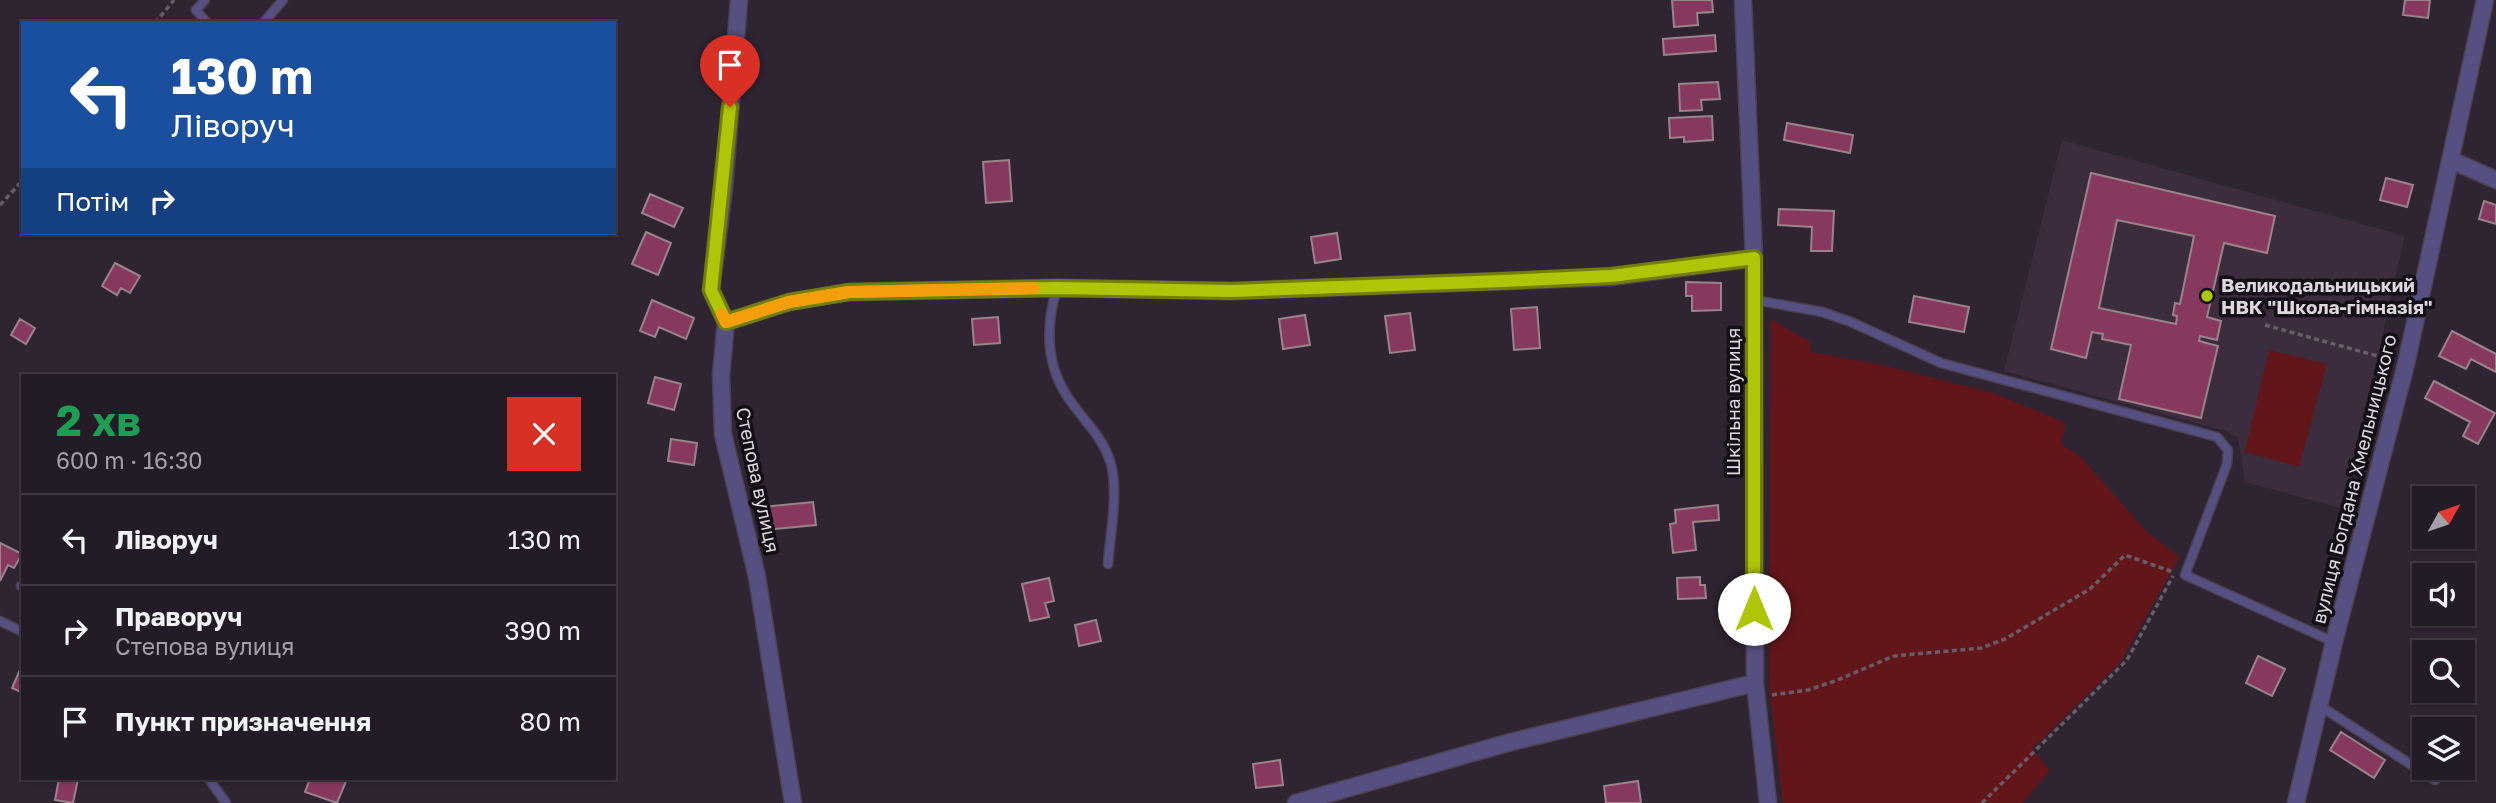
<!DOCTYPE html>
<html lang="uk">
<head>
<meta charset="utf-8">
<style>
	:root { --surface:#231b26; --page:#2b242e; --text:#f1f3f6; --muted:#a3a1a7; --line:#403943 }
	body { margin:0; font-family:"Golos Text",sans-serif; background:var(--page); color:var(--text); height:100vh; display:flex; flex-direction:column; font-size:26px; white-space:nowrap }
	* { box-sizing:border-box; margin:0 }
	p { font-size:23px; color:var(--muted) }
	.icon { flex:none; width:38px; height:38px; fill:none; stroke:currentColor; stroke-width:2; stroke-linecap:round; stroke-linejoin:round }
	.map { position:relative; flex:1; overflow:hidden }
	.sheet { position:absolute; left:21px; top:374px; width:595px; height:406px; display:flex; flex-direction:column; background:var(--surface); border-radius:0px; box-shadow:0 2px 5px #0004,0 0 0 2px var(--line) }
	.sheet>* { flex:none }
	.hud { position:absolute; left:21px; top:21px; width:595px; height:214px; border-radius:0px; box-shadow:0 2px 5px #0004,0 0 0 2px var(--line); background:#1a4fa0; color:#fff; overflow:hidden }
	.needle { width:46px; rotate:50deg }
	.controls { position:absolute; left:2412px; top:486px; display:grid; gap:14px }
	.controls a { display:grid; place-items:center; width:63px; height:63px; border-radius:0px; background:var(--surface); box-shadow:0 2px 5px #0004,0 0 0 2px var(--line); font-size:35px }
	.pin { position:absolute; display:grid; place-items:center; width:60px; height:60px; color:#fff; margin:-72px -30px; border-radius:50% 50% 50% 0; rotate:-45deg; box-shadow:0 0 7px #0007 }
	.pin .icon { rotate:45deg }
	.me { position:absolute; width:77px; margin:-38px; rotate:0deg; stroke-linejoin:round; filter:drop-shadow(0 0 5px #0008) }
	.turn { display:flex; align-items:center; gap:24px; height:147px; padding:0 35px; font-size:32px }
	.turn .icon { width:91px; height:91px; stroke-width:2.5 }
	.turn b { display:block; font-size:49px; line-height:60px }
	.then { display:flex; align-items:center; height:66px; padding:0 35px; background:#0003; gap:14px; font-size:26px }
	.round { display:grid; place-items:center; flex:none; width:74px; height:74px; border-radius:0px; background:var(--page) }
	.overview { display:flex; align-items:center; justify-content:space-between; height:119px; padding:0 35px }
	h1 { font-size:42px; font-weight:700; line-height:52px; color:#1e9e55 }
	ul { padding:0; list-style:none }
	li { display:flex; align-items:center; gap:21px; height:91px; padding:0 35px; border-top:2px solid var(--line) }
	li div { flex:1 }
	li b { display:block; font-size:26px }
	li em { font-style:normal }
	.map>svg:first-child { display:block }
	.built { fill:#3b2c3e }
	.green { fill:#63161a }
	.building { fill:#87385f; stroke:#99838c; stroke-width:2; fill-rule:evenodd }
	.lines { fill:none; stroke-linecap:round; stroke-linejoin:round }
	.lane-casing { stroke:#4b414e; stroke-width:11 }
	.street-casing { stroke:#4b414e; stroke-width:19 }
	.path { stroke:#675d69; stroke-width:3.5; stroke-dasharray:5 3.5; stroke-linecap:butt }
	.lane { stroke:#565082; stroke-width:8 }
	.street { stroke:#565082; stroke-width:16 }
	.route-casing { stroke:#718005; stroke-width:18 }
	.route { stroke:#aec508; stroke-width:12 }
	.slow { stroke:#f59e0b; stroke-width:12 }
	.poi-dot { fill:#aec508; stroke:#140f16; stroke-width:2.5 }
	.labels { text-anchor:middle; stroke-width:7; stroke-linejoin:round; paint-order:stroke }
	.poi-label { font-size:19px; font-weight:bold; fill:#ded7e0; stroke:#140f16; text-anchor:start }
	.street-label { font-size:19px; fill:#ded7e0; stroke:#140f16 }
</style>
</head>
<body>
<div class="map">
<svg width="2496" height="803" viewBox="0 0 2496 803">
	<rect width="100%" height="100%" fill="#2f2432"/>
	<!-- built -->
	<path class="built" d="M 2062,140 L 2405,236 L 2343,509 L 2245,482 L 2238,438 L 2225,431 L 2004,371 Z"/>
	<!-- green -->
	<path class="green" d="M 1771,319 L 1810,342 L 1811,352 L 1882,365 L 1993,393 L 2066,423 L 2061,444 L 2081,457 L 2147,532 L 2180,557 L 2120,663 L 2032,749 L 2050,770 L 2023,803 L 1783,803 L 1769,683 Z
		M 2269,350 L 2327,364 L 2299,467 L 2245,452 Z"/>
	<!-- building -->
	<path class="building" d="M 1672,0 L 1712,0 L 1713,12 L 1697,13 L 1698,25 L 1674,27 Z
		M 2405,0 L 2430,0 L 2428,18 L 2403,15 Z
		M 1715,35 L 1716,51 L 1664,55 L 1663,39 Z
		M 1718,82 L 1720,99 L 1701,100 L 1702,110 L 1680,111 L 1679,84 Z
		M 1712,116 L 1713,140 L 1684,142 L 1684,137 L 1670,138 L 1669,118 Z
		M 1787,123 L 1853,135 L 1850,153 L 1784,140 Z
		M 1009,160 L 1012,201 L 986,203 L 983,162 Z
		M 2091,173 L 2275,216 L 2267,253 L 2224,243 L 2207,317 L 2221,321 L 2217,340 L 2200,336 L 2199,341 L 2218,346 L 2201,418 L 2119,399 L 2131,345 L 2102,339 L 2103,334 L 2092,332 L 2086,358 L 2051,349 ZM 2117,220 L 2194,236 L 2180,304 L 2175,303 L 2173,315 L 2177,316 L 2176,324 L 2099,308 Z
		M 2386,178 L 2413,185 L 2407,207 L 2380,200 Z
		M 650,194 L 683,208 L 674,227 L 642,213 Z
		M 2484,201 L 2496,205 L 2496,224 L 2479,219 Z
		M 1779,209 L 1834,211 L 1832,251 L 1811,251 L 1812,227 L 1778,225 Z
		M 646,232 L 671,243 L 658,275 L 632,264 Z
		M 1337,233 L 1341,259 L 1315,263 L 1311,237 Z
		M 115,263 L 140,276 L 130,293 L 121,288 L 117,295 L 102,286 Z
		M 1686,282 L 1721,283 L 1721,310 L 1692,311 L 1692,296 L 1686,296 Z
		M 1914,296 L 1969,307 L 1964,332 L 1909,322 Z
		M 652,300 L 694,318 L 686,339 L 659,327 L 655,337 L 640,331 Z
		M 1537,307 L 1540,348 L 1514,350 L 1511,309 Z
		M 1410,313 L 1415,350 L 1390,353 L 1385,316 Z
		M 1305,315 L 1310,345 L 1283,349 L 1279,319 Z
		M 998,317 L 1000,343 L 974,345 L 972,319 Z
		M 20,319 L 35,328 L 26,344 L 11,335 Z
		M 2452,331 L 2496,354 L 2496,372 L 2471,359 L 2466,369 L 2439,356 Z
		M 655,377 L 681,384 L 674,410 L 648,403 Z
		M 2434,381 L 2495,413 L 2478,444 L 2463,436 L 2470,422 L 2425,398 Z
		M 671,439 L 697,443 L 694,465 L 668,461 Z
		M 813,502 L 816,525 L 765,530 L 762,507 Z
		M 1718,505 L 1719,520 L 1693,522 L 1696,550 L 1673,553 L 1670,524 L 1676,523 L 1675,510 Z
		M 0,543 L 22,554 L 14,568 L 8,565 L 0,581 Z
		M 1700,577 L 1700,585 L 1705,585 L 1706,598 L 1678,599 L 1677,578 Z
		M 1049,578 L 1054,601 L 1045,603 L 1049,617 L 1030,621 L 1022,584 Z
		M 1096,620 L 1101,641 L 1079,646 L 1075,625 Z
		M 2258,656 L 2285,669 L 2272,696 L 2246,683 Z
		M 23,663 L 23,693 L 12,688 Z
		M 2341,732 L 2385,760 L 2374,778 L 2330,750 Z
		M 1280,760 L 1283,785 L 1256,788 L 1253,764 Z
		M 59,779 L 78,779 L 73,803 L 55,800 Z
		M 310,779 L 347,779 L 337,803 L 305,792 Z
		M 1638,781 L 1641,803 L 1606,803 L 1604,786 Z"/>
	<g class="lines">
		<!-- lane casing -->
		<g class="lane-casing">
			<path id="lane" d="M 205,0 L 196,10 L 207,23
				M 263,23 L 283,0
				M 1057,288 C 1046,324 1045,362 1067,396 C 1080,417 1100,433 1109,458 C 1120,486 1110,534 1108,564
				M 1755,300 L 1822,312 L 1851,322 L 1941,363 L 2217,437 L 2228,450 L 2227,464 L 2185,575 L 2334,642
				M 21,586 L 23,587
				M 0,621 L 23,632
				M 2320,706 L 2435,780
				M 209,779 L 226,803"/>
		</g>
		<!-- street casing -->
		<g class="street-casing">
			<path id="street" d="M 739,0 L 724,188 L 711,290 L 726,322 L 721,375 L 723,434 L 757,577 L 793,803
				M 1743,0 L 1754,258 L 1755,683 L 1768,803
				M 2451,160 L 2496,180
				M 726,322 L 789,302 L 849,292 L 1057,288 L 1232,291 L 1611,277 L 1754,258
				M 1296,803 L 1511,742 L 1755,683
				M 2296,803 L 2334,642 L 2406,364 L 2485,0"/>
		</g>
		<!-- path -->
		<path class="path" d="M 155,23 L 174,0
			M 0,205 L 23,180
			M 2265,325 L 2392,360
			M 1772,695 L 1808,690 L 1835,681 L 1894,656 L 1981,648 L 2005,639 L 2090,589 L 2125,555 L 2173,572
			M 1982,803 L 2127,660 L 2173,576"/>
		<!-- lane -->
		<use href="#lane" class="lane"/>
		<!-- street -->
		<use href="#street" class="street"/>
	</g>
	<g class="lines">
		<!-- route casing -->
		<g class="route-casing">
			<path id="route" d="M 730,107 L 711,290 L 726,322 L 789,302 L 849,292 L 1057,288 L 1232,291 L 1503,281 L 1611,276 L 1754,258 L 1754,609"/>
		</g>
		<!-- route -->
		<use href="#route" class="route"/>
		<!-- slow -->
		<path class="slow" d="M 722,314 L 726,322 L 789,302 L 849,292 L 1034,288"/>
	</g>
	<!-- markers -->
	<circle class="poi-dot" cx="2207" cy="296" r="7"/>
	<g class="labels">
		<!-- poi labels -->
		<g class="poi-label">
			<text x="2221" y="292">Великодальницький<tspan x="2221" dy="22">НВК "Школа-гімназія"</tspan></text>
		</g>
		<!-- street labels -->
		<g class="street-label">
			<text transform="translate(1733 402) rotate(-90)" y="7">Шкільна вулиця</text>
			<text transform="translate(2354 479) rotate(-76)" y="7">вулиця Богдана Хмельницького</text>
			<text transform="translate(758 480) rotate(78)" y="7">Степова вулиця</text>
		</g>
	</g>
</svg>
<div class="controls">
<a><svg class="needle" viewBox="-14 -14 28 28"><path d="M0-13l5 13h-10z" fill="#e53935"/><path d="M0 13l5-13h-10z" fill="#a3a1a7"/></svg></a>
<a><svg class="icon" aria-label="sound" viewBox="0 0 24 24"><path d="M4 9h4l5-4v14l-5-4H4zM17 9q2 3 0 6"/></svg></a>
<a><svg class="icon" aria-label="search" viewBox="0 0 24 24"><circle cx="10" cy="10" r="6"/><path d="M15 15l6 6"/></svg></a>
<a><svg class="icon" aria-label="layers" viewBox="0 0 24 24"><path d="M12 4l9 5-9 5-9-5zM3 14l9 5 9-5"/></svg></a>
</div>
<div class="pin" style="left:730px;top:107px;background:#d93025"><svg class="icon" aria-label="arrive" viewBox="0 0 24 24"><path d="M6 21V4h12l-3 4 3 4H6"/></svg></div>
<svg class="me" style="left:1754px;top:609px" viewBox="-20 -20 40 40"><circle r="19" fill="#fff"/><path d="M0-13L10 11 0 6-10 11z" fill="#aec508"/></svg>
<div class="hud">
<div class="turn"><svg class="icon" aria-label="left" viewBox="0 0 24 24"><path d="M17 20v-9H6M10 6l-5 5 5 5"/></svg><div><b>130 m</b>Ліворуч</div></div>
<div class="then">Потім<svg class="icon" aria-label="right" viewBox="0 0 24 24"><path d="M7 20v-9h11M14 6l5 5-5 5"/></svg></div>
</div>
<section class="sheet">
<div class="overview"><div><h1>2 хв</h1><p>600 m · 16:30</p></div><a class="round" style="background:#d93025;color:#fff"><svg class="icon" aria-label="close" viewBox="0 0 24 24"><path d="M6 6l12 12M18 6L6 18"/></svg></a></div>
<ul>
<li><svg class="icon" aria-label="left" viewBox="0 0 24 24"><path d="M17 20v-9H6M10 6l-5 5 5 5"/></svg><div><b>Ліворуч</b></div><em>130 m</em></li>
<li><svg class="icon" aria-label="right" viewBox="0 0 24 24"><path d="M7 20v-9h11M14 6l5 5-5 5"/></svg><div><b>Праворуч</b><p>Степова вулиця</p></div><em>390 m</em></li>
<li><svg class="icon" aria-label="arrive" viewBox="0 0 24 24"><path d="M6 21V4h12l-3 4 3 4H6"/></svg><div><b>Пункт призначення</b></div><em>80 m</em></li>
</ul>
</section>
</div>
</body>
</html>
